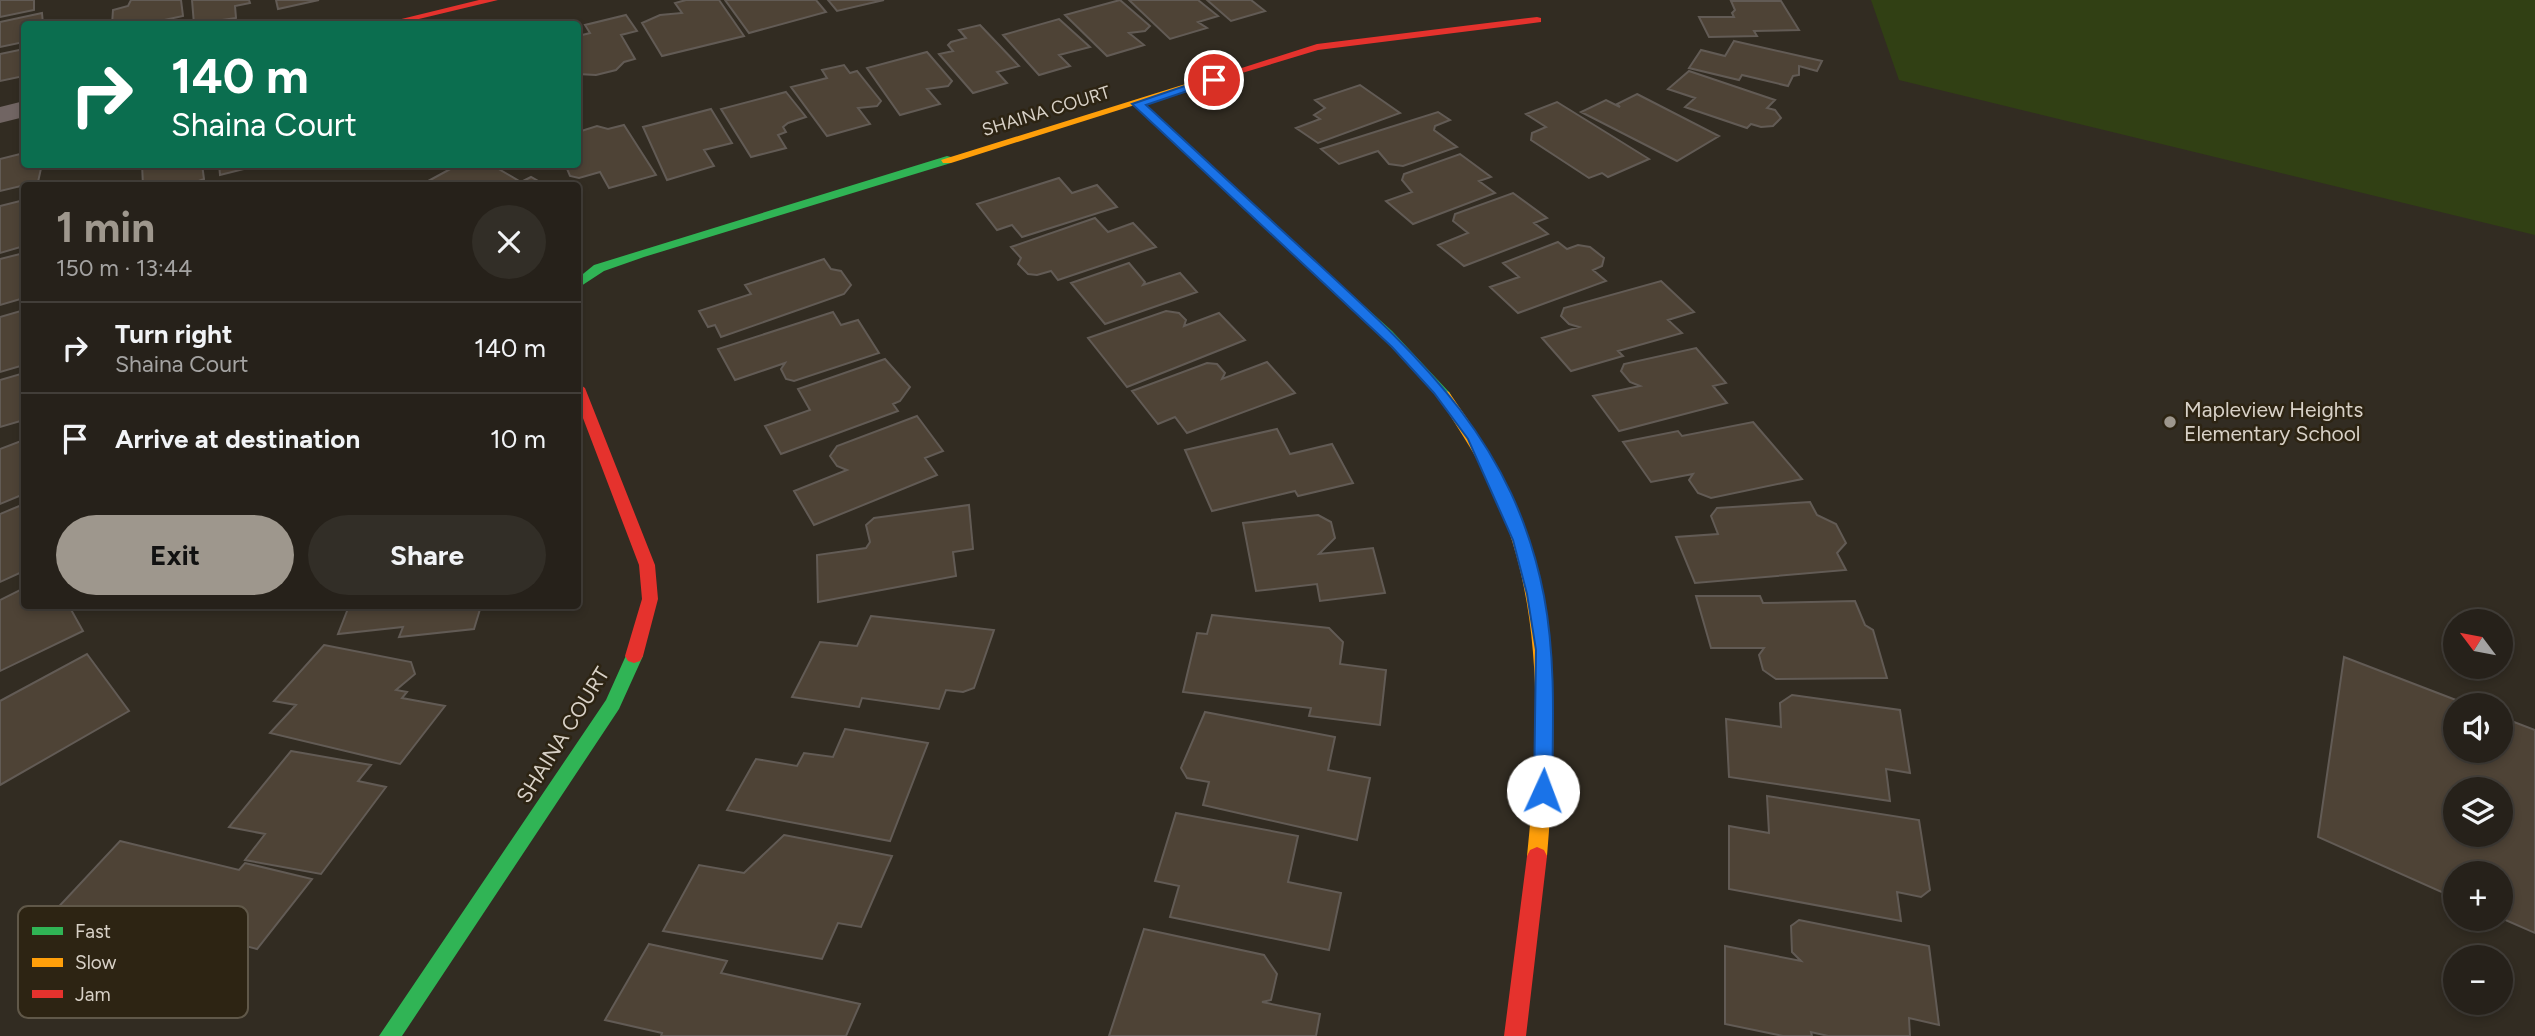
<!DOCTYPE html>
<html lang="en">
<head>
<meta charset="utf-8">
<style>
	:root { --surface:#26211a; --page:#322e27; --text:#f1f3f6; --muted:#a4a3a2; --line:#423e39; --accent:#9e978d }
	body { margin:0; font-family:Figtree,sans-serif; background:var(--page); color:var(--text); height:100vh; display:flex; flex-direction:column; font-size:26px; white-space:nowrap }
	* { box-sizing:border-box; margin:0 }
	p { font-size:23px; color:var(--muted) }
	.icon { flex:none; width:38px; height:38px; fill:none; stroke:currentColor; stroke-width:2; stroke-linecap:round; stroke-linejoin:round }
	.map { position:relative; flex:1; overflow:hidden }
	.sheet { position:absolute; left:21px; top:182px; width:560px; height:427px; display:flex; flex-direction:column; background:var(--surface); border-radius:7px; box-shadow:0 4px 10px #0003,0 0 0 2px var(--line) }
	.sheet>* { flex:none }
	.top-card { position:absolute; left:21px; top:21px; width:560px; height:147px; border-radius:7px; box-shadow:0 4px 10px #0003,0 0 0 2px var(--line); background:#0b6e4f; color:#fff; overflow:hidden }
	.needle { width:46px; rotate:302deg }
	.tools { position:absolute; left:2443px; top:609px; display:grid; gap:14px }
	.tools a { display:grid; place-items:center; width:70px; height:70px; border-radius:50%; background:var(--surface); box-shadow:0 4px 10px #0003,0 0 0 2px var(--line); font-size:35px }
	.pin { position:absolute; display:grid; place-items:center; width:60px; height:60px; color:#fff; margin:-30px; border:4px solid #fff; border-radius:50%; box-shadow:0 2px 7px #0007 }
	.me { position:absolute; width:77px; margin:-38px; rotate:2deg; stroke-linejoin:round; filter:drop-shadow(0 0 5px #0008) }
	.turn { display:flex; align-items:center; gap:24px; height:147px; padding:0 35px; font-size:32px }
	.turn .icon { width:91px; height:91px; stroke-width:2.5 }
	.turn b { display:block; font-size:49px; line-height:60px }
	.round { display:grid; place-items:center; flex:none; width:74px; height:74px; border-radius:37px; background:var(--page) }
	.overview { display:flex; align-items:center; justify-content:space-between; height:119px; padding:0 35px }
	h1 { font-size:42px; font-weight:700; line-height:52px; color:var(--accent) }
	.cta { display:flex; gap:14px; margin-top:auto; padding:14px 35px }
	.cta a { flex:1; height:80px; border-radius:42px; background:var(--accent); color:#111; font-size:28px; font-weight:700; line-height:80px; text-align:center }
	.cta a+a { background:var(--page); color:var(--text) }
	ul { padding:0; list-style:none }
	li { display:flex; align-items:center; gap:21px; height:91px; padding:0 35px; border-top:2px solid var(--line) }
	li div { flex:1 }
	li b { display:block; font-size:26px }
	li em { font-style:normal }
	.map>svg:first-child { display:block }
	.green { fill:#314014 }
	.building { fill:#4e4336; stroke:#625b55; stroke-width:2; fill-rule:evenodd }
	.lines { fill:none; stroke-linecap:round; stroke-linejoin:round }
	.street { fill:#716563; fill-rule:evenodd }
	.fast { fill:#30b455; fill-rule:evenodd }
	.slow { fill:#ff9f0a; fill-rule:evenodd }
	.jam { fill:#e5322d; fill-rule:evenodd }
	.route { fill:#1a73e8; stroke:#114b97; stroke-width:2 }
	.poi-dot { fill:#9e978d; stroke:#2d2413; stroke-width:2.5 }
	.labels { text-anchor:middle; stroke-width:5; stroke-linejoin:round; paint-order:stroke }
	.far-street-label { font-size:18px; fill:#d8d1c7; stroke:#2d2413 }
	.poi-label { font-size:21px; fill:#d8d1c7; stroke:#2d2413; text-anchor:start }
	.street-label { font-size:21px; fill:#d8d1c7; stroke:#2d2413 }
	.key { fill:#2d2413; stroke:#605849; stroke-width:2 }
	.key-label { font-size:19px; fill:#d8d1c7 }
</style>
</head>
<body>
<div class="map">
<svg width="2535" height="1036" viewBox="0 0 2535 1036">
	<rect width="100%" height="100%" fill="#322c22"/>
	<!-- green -->
	<path class="green" d="M 1871,0 L 2535,0 L 2535,235 L 1899,80 Z"/>
	<!-- building -->
	<path class="building" d="M 0,0 L 34,0 L 34,10 L 0,17 Z
		M 131,0 L 181,0 L 183,16 L 155,22 L 156,24 L 112,24 L 113,10 L 128,6 Z
		M 192,0 L 249,0 L 250,3 L 235,6 L 236,18 L 194,24 Z
		M 276,0 L 319,0 L 278,9 Z
		M 686,0 L 719,0 L 744,36 L 662,56 L 642,23 L 660,15 L 682,13 L 675,3 Z
		M 725,0 L 816,0 L 826,12 L 749,33 Z
		M 828,0 L 884,0 L 837,11 Z
		M 1120,0 L 1150,26 L 1145,31 L 1129,33 L 1144,45 L 1107,56 L 1065,15 Z
		M 1129,0 L 1198,0 L 1218,16 L 1198,22 L 1207,28 L 1170,39 Z
		M 1207,0 L 1251,0 L 1265,11 L 1231,21 Z
		M 1731,1 L 1781,1 L 1799,30 L 1754,31 L 1757,36 L 1709,37 L 1699,17 L 1734,17 L 1732,13 L 1735,10 Z
		M 42,13 L 43,24 L 24,24 L 24,42 L 0,47 L 0,22 Z
		M 626,15 L 637,31 L 621,35 L 635,59 L 624,62 L 616,70 L 596,75 L 578,74 L 578,36 L 590,33 L 585,25 Z
		M 1059,19 L 1090,47 L 1059,55 L 1070,66 L 1039,75 L 1003,35 Z
		M 980,25 L 1019,66 L 997,72 L 1007,83 L 973,93 L 939,54 L 953,51 L 948,45 L 951,42 L 966,38 L 959,30 Z
		M 1734,41 L 1822,61 L 1817,71 L 1799,66 L 1799,75 L 1793,76 L 1788,86 L 1742,75 L 1739,80 L 1689,68 L 1701,50 L 1725,56 Z
		M 24,49 L 24,76 L 0,81 L 0,54 Z
		M 927,52 L 952,81 L 948,86 L 927,89 L 940,104 L 900,115 L 867,68 Z
		M 844,65 L 850,73 L 857,71 L 881,101 L 877,106 L 858,108 L 870,124 L 827,136 L 791,87 L 827,78 L 822,70 Z
		M 1689,71 L 1775,100 L 1767,108 L 1775,110 L 1781,118 L 1773,126 L 1761,127 L 1751,124 L 1747,128 L 1685,107 L 1695,98 L 1668,89 Z
		M 1360,85 L 1400,113 L 1318,143 L 1296,128 L 1320,119 L 1314,115 L 1325,108 L 1315,100 Z
		M 786,92 L 806,117 L 788,123 L 783,127 L 786,132 L 778,135 L 786,148 L 751,157 L 721,109 Z
		M 1637,94 L 1719,136 L 1677,161 L 1581,112 L 1606,100 L 1620,107 L 1617,104 Z
		M 1557,102 L 1649,159 L 1608,177 L 1602,173 L 1589,178 L 1531,140 L 1532,133 L 1546,127 L 1526,114 Z
		M 711,109 L 732,143 L 704,150 L 714,166 L 667,180 L 643,127 Z
		M 1438,112 L 1450,120 L 1435,126 L 1434,130 L 1457,147 L 1403,166 L 1389,164 L 1378,151 L 1339,164 L 1321,149 Z
		M 624,125 L 656,175 L 609,188 L 600,172 L 579,178 L 570,176 L 565,164 L 578,164 L 578,132 L 597,126 L 608,129 Z
		M 24,153 L 24,164 L 42,164 L 38,182 L 0,191 L 0,159 Z
		M 1460,154 L 1491,177 L 1479,181 L 1495,193 L 1413,224 L 1386,201 L 1412,192 L 1402,180 L 1404,174 Z
		M 142,164 L 202,164 L 204,179 L 185,186 L 143,186 Z
		M 219,164 L 264,164 L 220,175 Z
		M 466,164 L 490,164 L 521,182 L 531,177 L 547,186 L 419,186 L 454,167 Z
		M 1059,178 L 1072,193 L 1097,185 L 1117,207 L 1022,237 L 1012,225 L 997,230 L 977,204 Z
		M 1513,193 L 1547,218 L 1534,223 L 1548,234 L 1464,266 L 1438,245 L 1468,233 L 1453,221 L 1455,214 Z
		M 24,200 L 24,246 L 0,253 L 0,206 Z
		M 1095,218 L 1108,232 L 1133,223 L 1156,247 L 1058,280 L 1051,271 L 1037,275 L 1028,274 L 1018,264 L 1021,258 L 1011,247 Z
		M 1558,242 L 1567,249 L 1578,245 L 1590,247 L 1604,258 L 1602,266 L 1593,270 L 1606,281 L 1518,313 L 1490,287 L 1519,277 L 1503,263 Z
		M 24,253 L 24,298 L 0,305 L 0,259 Z
		M 824,259 L 831,269 L 841,271 L 851,285 L 844,294 L 721,337 L 715,325 L 708,327 L 699,311 L 751,294 L 745,285 Z
		M 1129,263 L 1145,282 L 1143,285 L 1180,273 L 1197,292 L 1105,324 L 1071,283 Z
		M 1661,281 L 1694,312 L 1668,320 L 1682,333 L 1618,351 L 1623,356 L 1571,371 L 1542,338 L 1579,327 L 1569,324 L 1561,316 L 1564,308 Z
		M 24,310 L 24,365 L 0,372 L 0,317 Z
		M 1166,311 L 1179,313 L 1186,320 L 1184,326 L 1219,313 L 1245,340 L 1127,387 L 1088,338 Z
		M 833,312 L 841,325 L 858,320 L 879,353 L 794,381 L 786,379 L 781,369 L 785,363 L 735,380 L 718,349 Z
		M 1696,348 L 1726,383 L 1713,386 L 1727,403 L 1619,431 L 1593,396 L 1640,386 L 1630,382 L 1621,371 L 1624,364 Z
		M 885,359 L 910,387 L 900,401 L 893,404 L 898,411 L 781,454 L 765,426 L 810,410 L 798,389 Z
		M 1267,362 L 1295,393 L 1187,433 L 1175,417 L 1158,424 L 1132,391 L 1207,363 L 1217,364 L 1225,373 L 1222,379 Z
		M 24,373 L 24,420 L 0,427 L 0,380 Z
		M 917,416 L 943,451 L 925,458 L 937,475 L 814,525 L 794,491 L 847,470 L 837,466 L 830,456 L 837,446 Z
		M 1753,422 L 1802,479 L 1711,498 L 1698,493 L 1689,480 L 1693,474 L 1651,482 L 1623,442 L 1678,431 L 1682,436 Z
		M 1277,429 L 1290,454 L 1332,444 L 1353,483 L 1298,496 L 1295,491 L 1212,511 L 1185,450 Z
		M 21,441 L 24,448 L 24,494 L 0,504 L 0,449 Z
		M 1810,502 L 1817,515 L 1836,524 L 1846,543 L 1837,553 L 1846,570 L 1695,583 L 1676,537 L 1718,534 L 1711,516 L 1717,508 Z
		M 24,504 L 24,571 L 0,582 L 0,514 Z
		M 969,505 L 973,549 L 953,552 L 956,576 L 818,602 L 817,555 L 866,548 L 870,542 L 866,525 L 874,518 Z
		M 1318,515 L 1331,522 L 1335,538 L 1319,554 L 1373,548 L 1385,593 L 1320,601 L 1317,584 L 1256,591 L 1243,523 Z
		M 24,588 L 24,606 L 69,606 L 83,631 L 0,671 L 0,600 Z
		M 1696,596 L 1760,596 L 1763,603 L 1855,601 L 1865,625 L 1873,630 L 1887,678 L 1776,679 L 1763,670 L 1759,655 L 1764,648 L 1711,648 Z
		M 349,606 L 481,606 L 474,629 L 399,637 L 403,627 L 338,634 Z
		M 1212,615 L 1329,628 L 1343,642 L 1340,664 L 1386,670 L 1380,725 L 1309,716 L 1311,708 L 1183,692 L 1197,633 L 1207,634 Z
		M 871,616 L 994,630 L 974,688 L 963,692 L 946,690 L 939,709 L 862,698 L 859,707 L 792,697 L 820,642 L 857,646 Z
		M 324,645 L 411,662 L 415,674 L 396,690 L 407,692 L 402,698 L 445,706 L 400,764 L 270,733 L 296,705 L 274,701 Z
		M 87,654 L 129,711 L 0,785 L 0,701 Z
		M 2344,657 L 2469,705 L 2455,705 L 2455,751 L 2501,751 L 2501,717 L 2535,730 L 2535,933 L 2501,918 L 2501,873 L 2455,873 L 2455,898 L 2318,837 ZM 2455,789 L 2501,789 L 2501,835 L 2455,835 Z
		M 1792,695 L 1900,710 L 1910,773 L 1886,769 L 1890,801 L 1729,777 L 1726,719 L 1781,727 L 1780,703 Z
		M 1205,712 L 1335,737 L 1328,770 L 1370,778 L 1357,840 L 1203,805 L 1209,782 L 1187,778 L 1181,768 Z
		M 845,729 L 928,743 L 890,841 L 727,810 L 756,759 L 797,766 L 804,753 L 833,757 Z
		M 291,751 L 371,765 L 358,781 L 386,787 L 321,874 L 245,860 L 265,834 L 229,827 Z
		M 1767,796 L 1919,820 L 1930,890 L 1921,897 L 1897,892 L 1901,921 L 1729,889 L 1729,826 L 1769,833 Z
		M 1176,813 L 1298,836 L 1288,882 L 1341,893 L 1329,950 L 1170,917 L 1179,886 L 1155,881 Z
		M 784,835 L 892,856 L 861,927 L 838,923 L 822,959 L 663,931 L 699,865 L 744,873 Z
		M 120,841 L 239,870 L 245,863 L 312,879 L 257,949 L 212,937 L 193,960 L 163,973 L 44,941 L 66,919 L 51,915 Z
		M 1799,920 L 1929,946 L 1939,1025 L 1909,1018 L 1910,1036 L 1828,1036 L 1811,1032 L 1812,1036 L 1783,1036 L 1725,1024 L 1725,946 L 1801,961 L 1792,952 L 1791,926 Z
		M 1144,929 L 1264,955 L 1277,974 L 1271,1000 L 1262,1002 L 1320,1014 L 1316,1036 L 1109,1036 Z
		M 649,944 L 727,961 L 721,973 L 860,1004 L 846,1036 L 661,1036 L 662,1033 L 605,1020 Z"/>
	<g class="lines">
		<!-- street -->
		<path class="street" d="M 24,101 L 24,117 L 0,123 L 0,107 Z"/>
		<!-- fast -->
		<path class="fast" d="M 1138,101 L 1392,331 L 1449,392 L 1451,395 L 1449,398 L 1439,398 L 1382,337 L 1134,106 L 1134,102 Z
			M 947,156 L 951,157 L 951,163 L 644,257 L 604,271 L 578,288 L 578,278 L 594,265 Z
			M 634,649 L 640,651 L 643,656 L 619,709 L 402,1036 L 379,1036 L 606,700 L 628,651 Z"/>
		<!-- slow -->
		<path class="slow" d="M 1224,72 L 1233,74 L 951,163 L 943,163 L 941,160 Z
			M 1444,390 L 1449,392 C 1473,427 1498,462 1514,502 C 1561,615 1557,737 1547,856 L 1544,862 L 1537,865 L 1530,862 L 1527,856 C 1539,738 1545,614 1498,502 C 1482,463 1459,430 1437,395 Z"/>
		<!-- jam -->
		<path class="jam" d="M 479,0 L 498,0 L 398,24 L 381,24 Z
			M 1537,17 L 1541,18 L 1541,22 L 1318,50 L 1232,76 L 1223,74 L 1317,44 Z
			M 578,383 L 585,388 L 655,565 L 658,599 L 643,656 L 640,661 L 634,663 L 628,661 L 625,656 L 642,599 L 639,565 L 578,405 Z
			M 1537,847 L 1544,850 L 1547,856 L 1526,1036 L 1504,1036 L 1527,856 L 1530,850 Z"/>
	</g>
	<!-- route -->
	<path class="route" d="M 1211,77 L 1220,80 L 1146,105 C 1202,156 1257,208 1313,259 C 1423,360 1514,442 1544,596 C 1556,660 1553,725 1552,791 L 1550,796 L 1543,799 L 1536,796 L 1534,791 L 1536,650 L 1527,594 L 1513,540 L 1468,439 L 1434,393 L 1392,347 L 1132,104 Z"/>
	<!-- markers -->
	<circle class="poi-dot" cx="2170" cy="422" r="7"/>
	<g class="labels">
		<!-- far-street labels -->
		<g class="far-street-label">
			<text transform="translate(1046 111) rotate(-17)" y="6">SHAINA COURT</text>
		</g>
		<!-- poi labels -->
		<g class="poi-label">
			<text x="2184" y="417">Mapleview Heights<tspan x="2184" dy="24">Elementary School</tspan></text>
		</g>
		<!-- street labels -->
		<g class="street-label">
			<text transform="translate(563 735) rotate(-58)" y="7">SHAINA COURT</text>
		</g>
	</g>
	<!-- legend -->
	<rect x="18" y="906" width="230" height="112" rx="10" class="key"/>
	<rect x="32" y="927" width="31" height="8" fill="#30b455"/>
	<rect x="32" y="958" width="31" height="9" fill="#ff9f0a"/>
	<rect x="32" y="990" width="31" height="8" fill="#e5322d"/>
	<g class="key-label">
		<text x="75" y="938">Fast</text>
		<text x="75" y="969">Slow</text>
		<text x="75" y="1001">Jam</text>
	</g>
</svg>
<div class="tools">
<a><svg class="needle" viewBox="-14 -14 28 28"><path d="M0-13l5 13h-10z" fill="#e53935"/><path d="M0 13l5-13h-10z" fill="#a4a3a2"/></svg></a>
<a><svg class="icon" aria-label="sound" viewBox="0 0 24 24"><path d="M4 9h4l5-4v14l-5-4H4zM17 9q2 3 0 6"/></svg></a>
<a><svg class="icon" aria-label="layers" viewBox="0 0 24 24"><path d="M12 4l9 5-9 5-9-5zM3 14l9 5 9-5"/></svg></a>
<a>+</a>
<a>−</a>
</div>
<div class="pin" style="left:1214px;top:80px;background:#d93025"><svg class="icon" aria-label="arrive" viewBox="0 0 24 24"><path d="M6 21V4h12l-3 4 3 4H6"/></svg></div>
<svg class="me" style="left:1543px;top:791px" viewBox="-20 -20 40 40"><circle r="19" fill="#fff"/><path d="M0-13L10 11 0 6-10 11z" fill="#1a73e8"/></svg>
<div class="top-card">
<div class="turn"><svg class="icon" aria-label="right" viewBox="0 0 24 24"><path d="M7 20v-9h11M14 6l5 5-5 5"/></svg><div><b>140 m</b>Shaina Court</div></div>
</div>
<section class="sheet">
<div class="overview"><div><h1>1 min</h1><p>150 m · 13:44</p></div><a class="round"><svg class="icon" aria-label="close" viewBox="0 0 24 24"><path d="M6 6l12 12M18 6L6 18"/></svg></a></div>
<ul>
<li><svg class="icon" aria-label="right" viewBox="0 0 24 24"><path d="M7 20v-9h11M14 6l5 5-5 5"/></svg><div><b>Turn right</b><p>Shaina Court</p></div><em>140 m</em></li>
<li><svg class="icon" aria-label="arrive" viewBox="0 0 24 24"><path d="M6 21V4h12l-3 4 3 4H6"/></svg><div><b>Arrive at destination</b></div><em>10 m</em></li>
</ul>
<div class="cta"><a>Exit</a><a>Share</a></div>
</section>
</div>
</body>
</html>
